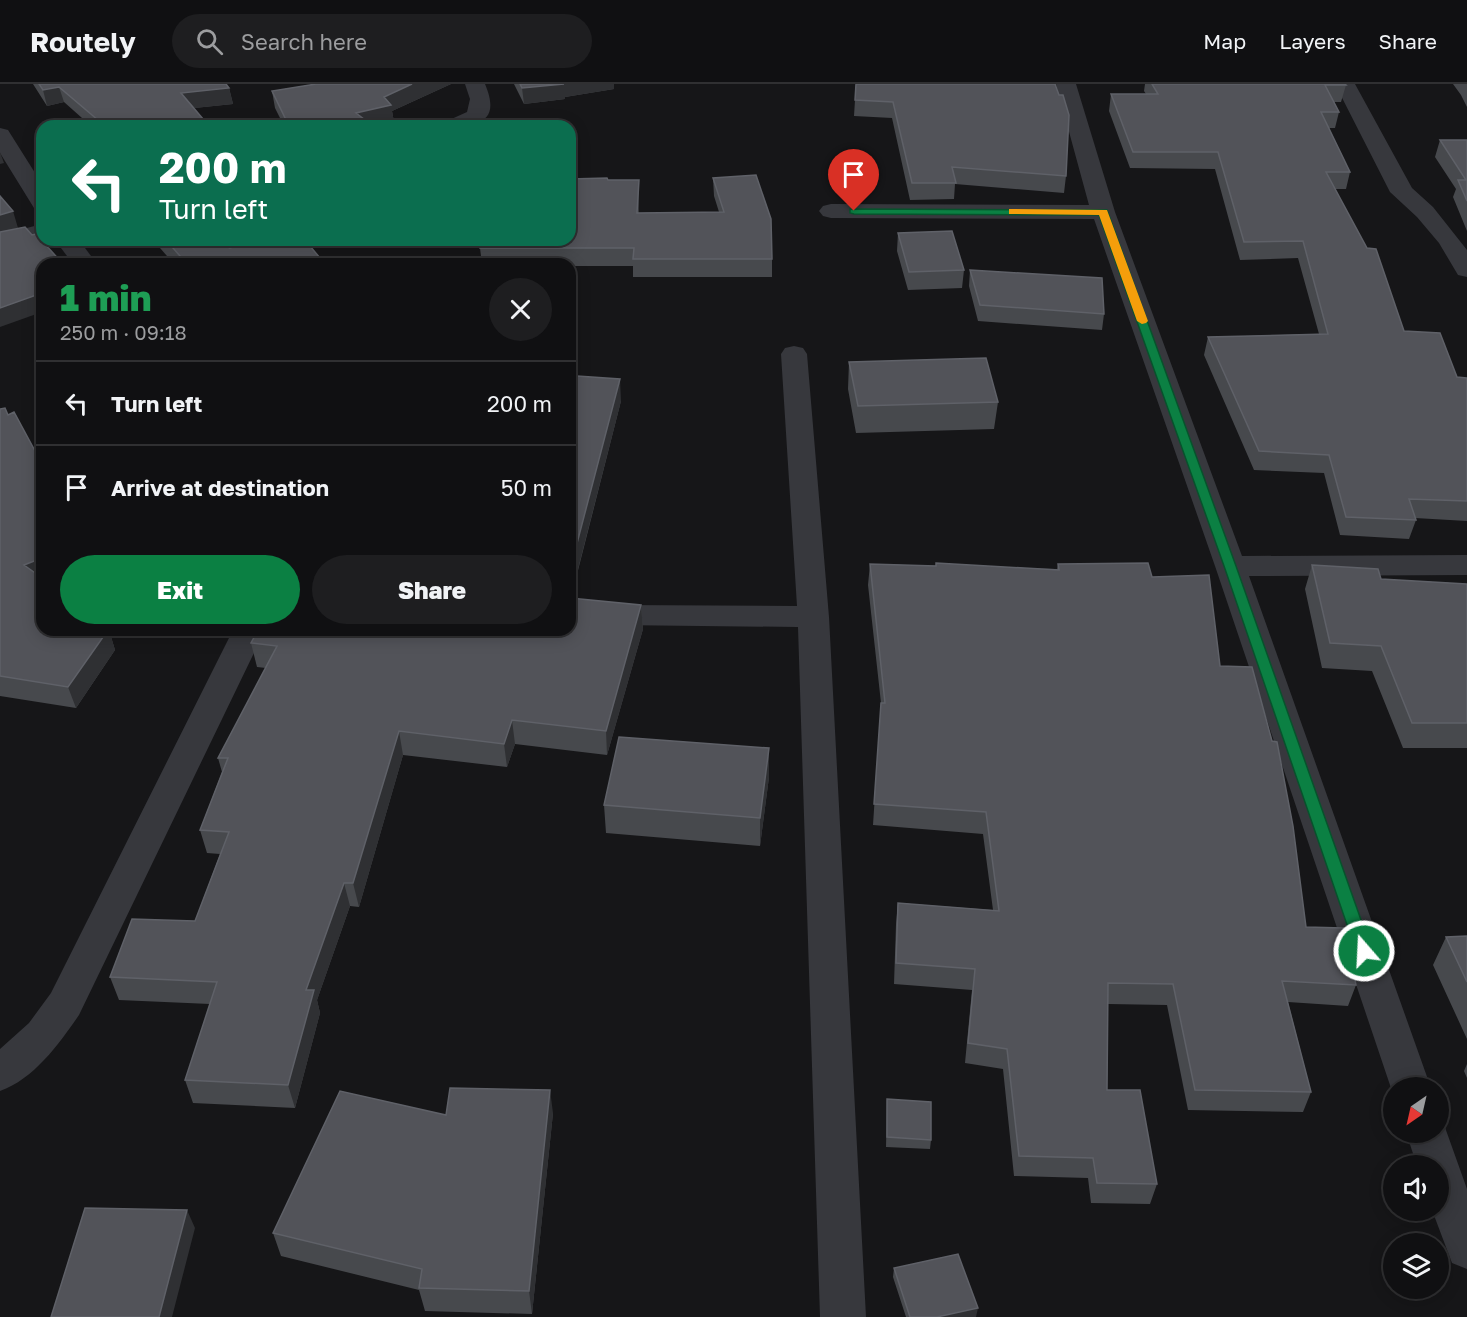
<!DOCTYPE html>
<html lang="en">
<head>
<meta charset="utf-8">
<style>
	:root { --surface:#101012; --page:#1e1e20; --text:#f1f3f6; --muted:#9c9d9f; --line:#303032; --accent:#0b8043 }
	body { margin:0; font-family:"Golos Text",sans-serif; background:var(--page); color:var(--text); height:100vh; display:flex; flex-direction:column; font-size:22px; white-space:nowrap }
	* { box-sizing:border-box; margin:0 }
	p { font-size:20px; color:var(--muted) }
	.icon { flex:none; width:33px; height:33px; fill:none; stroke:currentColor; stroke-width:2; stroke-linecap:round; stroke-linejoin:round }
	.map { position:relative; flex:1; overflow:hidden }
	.sheet { position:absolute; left:36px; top:174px; width:540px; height:378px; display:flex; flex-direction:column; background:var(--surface); border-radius:18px; box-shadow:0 3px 15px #0003,0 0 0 2px var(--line) }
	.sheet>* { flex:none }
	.hud { position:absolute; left:36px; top:36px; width:540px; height:126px; border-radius:18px; box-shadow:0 3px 15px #0003,0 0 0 2px var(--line); background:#0b6e4f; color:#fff; overflow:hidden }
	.needle { width:39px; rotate:214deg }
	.tools { position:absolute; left:1383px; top:993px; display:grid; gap:12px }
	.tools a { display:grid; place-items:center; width:66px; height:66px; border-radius:50%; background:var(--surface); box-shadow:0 3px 15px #0003,0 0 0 2px var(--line); font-size:30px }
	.pin { position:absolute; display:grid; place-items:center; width:51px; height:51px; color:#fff; margin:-62px -26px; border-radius:50% 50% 50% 0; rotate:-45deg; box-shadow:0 0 6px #0007 }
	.pin .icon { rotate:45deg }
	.me { position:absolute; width:66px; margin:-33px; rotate:341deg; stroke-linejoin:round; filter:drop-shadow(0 0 4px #0008) }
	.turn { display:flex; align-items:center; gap:21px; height:126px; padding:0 24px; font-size:27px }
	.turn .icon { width:78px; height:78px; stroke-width:2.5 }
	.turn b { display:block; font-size:42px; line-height:51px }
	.round { display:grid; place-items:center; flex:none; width:63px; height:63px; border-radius:32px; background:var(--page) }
	.overview { display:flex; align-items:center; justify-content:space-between; height:102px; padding:0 24px }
	h1 { font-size:36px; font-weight:800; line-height:45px; color:#1e9e55 }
	.action { display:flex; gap:12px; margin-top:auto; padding:12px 24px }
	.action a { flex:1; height:69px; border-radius:36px; background:var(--accent); color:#fff; font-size:24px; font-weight:800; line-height:69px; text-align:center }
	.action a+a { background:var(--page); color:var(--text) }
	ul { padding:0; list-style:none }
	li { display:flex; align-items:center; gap:18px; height:84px; padding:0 24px; border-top:2px solid var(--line) }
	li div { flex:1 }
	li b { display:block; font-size:22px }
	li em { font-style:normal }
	header { display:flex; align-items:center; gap:36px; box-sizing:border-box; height:84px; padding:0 30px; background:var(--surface); border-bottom:2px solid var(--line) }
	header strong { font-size:28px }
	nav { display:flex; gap:33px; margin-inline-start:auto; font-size:21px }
	.search { width:420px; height:54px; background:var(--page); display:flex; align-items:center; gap:15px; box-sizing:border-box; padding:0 21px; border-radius:33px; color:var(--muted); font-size:22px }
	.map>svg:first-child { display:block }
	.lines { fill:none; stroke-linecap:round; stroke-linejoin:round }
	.minor { fill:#37383d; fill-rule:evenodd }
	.wall { fill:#47494d }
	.shaded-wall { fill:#2f3033 }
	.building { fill:#525359; stroke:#5f6168; stroke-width:1.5 }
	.route { fill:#0b8043; stroke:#07532c; stroke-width:1.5 }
	.slow { fill:#f59e0b }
</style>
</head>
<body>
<header>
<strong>Routely</strong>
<div class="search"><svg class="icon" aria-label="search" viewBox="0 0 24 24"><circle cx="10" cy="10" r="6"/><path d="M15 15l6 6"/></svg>Search here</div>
<nav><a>Map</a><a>Layers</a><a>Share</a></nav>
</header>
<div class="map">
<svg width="1467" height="1233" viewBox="0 0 1467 1233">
	<rect width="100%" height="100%" fill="#161618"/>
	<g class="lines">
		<!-- minor -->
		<path class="minor" d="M 465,0 L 485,0 C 502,40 476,42 444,42 L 447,37 L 467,28 L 470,15 Z
			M 1056,0 L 1076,0 L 1115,128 L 1242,472 L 1467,471 L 1467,491 L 1249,492 L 1431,1004 L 1394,1004 L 1394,1010 L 1391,1004 L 1215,482 L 1094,135 L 831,134 L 823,132 L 819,127 L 823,122 L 831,120 L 1089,121 Z
			M 1335,0 L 1355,0 L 1412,104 L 1433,123 L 1467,166 L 1467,193 L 1458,191 L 1439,159 L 1417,133 L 1390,108 Z
			M 0,44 L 8,46 L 42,100 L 42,126 L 34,124 L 0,69 Z
			M 42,140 L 42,154 L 0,165 L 0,151 Z
			M 55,156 L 79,156 L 97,180 L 73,180 Z
			M 794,262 L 803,264 L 807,270 L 829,533 L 866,1233 L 820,1233 L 798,543 L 616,541 L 605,538 L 600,531 L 605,524 L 616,521 L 797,522 L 781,270 L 785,264 Z
			M 233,546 L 265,546 L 79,931 C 59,960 34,995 0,1007 L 0,965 L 29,939 L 51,909 Z
			M 1438,1034 L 1442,1035 L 1467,1105 L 1467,1185 L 1452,1179 L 1432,1126 L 1438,1126 L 1438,1082 L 1417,1082 L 1406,1048 L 1438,1048 Z"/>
	</g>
	<!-- wall -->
	<path class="wall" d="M 33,0 L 226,0 L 229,4 L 233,20 L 194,24 L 209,42 L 91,42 L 64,18 L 47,22 Z
		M 316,0 L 451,0 L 392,27 L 394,38 L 377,42 L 284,42 L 275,24 L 272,7 Z
		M 514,0 L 614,0 L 614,5 L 565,13 L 565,15 L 524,20 Z
		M 856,0 L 1066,92 L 1064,109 L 955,100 L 954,115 L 910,116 L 892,34 L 854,32 Z
		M 1145,0 L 1345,0 L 1346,1 L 1341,18 L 1334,18 L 1339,28 L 1335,44 L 1329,44 L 1350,88 L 1346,105 L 1335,105 L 1404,247 L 1457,293 L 1467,294 L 1467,437 L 1415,434 L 1416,436 L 1409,455 L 1340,451 L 1324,389 L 1254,386 L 1204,271 L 1208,253 L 1319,250 L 1298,174 L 1240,176 L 1215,85 L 1130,84 L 1109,27 L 1111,10 L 1146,10 L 1144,7 Z
		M 1453,0 L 1467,0 L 1467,23 L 1461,11 Z
		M 1440,56 L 1467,56 L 1467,147 L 1453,113 L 1456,105 L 1435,73 Z
		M 713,94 L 772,175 L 772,193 L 633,193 L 633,182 L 570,182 L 570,180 L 482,180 L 480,164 L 608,96 L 639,96 L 639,129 L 719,128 L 714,112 Z
		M 898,149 L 964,186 L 962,204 L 908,206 L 897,167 Z
		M 153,156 L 210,156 L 230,164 L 325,180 L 174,180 Z
		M 970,186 L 1104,230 L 1102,246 L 978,237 L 969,202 Z
		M 849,278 L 998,318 L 994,345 L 856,349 L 848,305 Z
		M 570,314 L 621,317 L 571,514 L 641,521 L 643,545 L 607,671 L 515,660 L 507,683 L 403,671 L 359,823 L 350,822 L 317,916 L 320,929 L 295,1024 L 193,1019 L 185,996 L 210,920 L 119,916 L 110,893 L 195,837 L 220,770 L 207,769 L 200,746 L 222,688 L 218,674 L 266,584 L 257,583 L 251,559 L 257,546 L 570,546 Z
		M 0,325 L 42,546 L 109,546 L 115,566 L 76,624 L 0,612 Z
		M 870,480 L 1057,485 L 1058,480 L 1152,493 L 1220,582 L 1306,843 L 1356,901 L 1348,922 L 1288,918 L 1311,1008 L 1303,1028 L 1188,1026 L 1167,921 L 1108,920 L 1107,1006 L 1157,1100 L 1150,1120 L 1091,1119 L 1088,1094 L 1014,1092 L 1003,985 L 965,979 L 972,906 L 894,900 L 896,840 L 898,819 L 993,826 L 983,750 L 873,741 L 881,619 L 868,501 Z
		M 1312,481 L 1381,495 L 1467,500 L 1467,664 L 1403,664 L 1372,587 L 1322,584 L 1305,505 Z
		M 205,546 L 231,546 L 228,552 Z
		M 769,693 L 760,762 L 606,749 L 604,721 Z
		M 1467,852 L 1467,955 L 1433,881 L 1446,853 Z
		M 1467,980 L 1467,994 L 1464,987 Z
		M 887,1015 L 931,1056 L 930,1065 L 886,1063 Z
		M 553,1029 L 532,1230 L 425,1227 L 419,1206 L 281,1172 L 273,1149 L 446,1031 Z
		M 894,1184 L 976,1233 L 906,1233 L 893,1193 Z"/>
	<!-- shaded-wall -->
	<path class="shaded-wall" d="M 412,0 L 451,0 L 392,27 L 394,38 L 377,42 L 358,42 L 356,29 L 384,13 Z
		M 564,0 L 614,0 L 614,5 L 565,13 L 565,15 L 524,20 L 522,4 Z
		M 59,3 L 64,18 L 47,22 L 43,6 Z
		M 229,4 L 233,20 L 185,25 L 181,9 Z
		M 0,68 L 4,79 L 0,80 Z
		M 639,96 L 639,113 L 638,146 L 637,129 Z
		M 13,127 L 18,144 L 0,149 L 0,131 Z
		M 42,209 L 42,228 L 0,243 L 0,224 Z
		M 620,295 L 621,317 L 570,516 L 570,486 Z
		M 42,474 L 42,497 L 24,481 Z
		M 641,521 L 643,545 L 607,671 L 606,647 Z
		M 108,546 L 109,546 L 115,566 L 76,624 L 68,603 Z
		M 226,546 L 231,546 L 228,552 Z
		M 512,636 L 515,660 L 507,683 L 504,660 Z
		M 399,647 L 403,671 L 359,823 L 353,799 Z
		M 769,664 L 769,693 L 760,762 L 760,734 Z
		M 344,799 L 350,822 L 317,916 L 320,929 L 295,1024 L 288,1001 L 306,906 Z
		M 550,1006 L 553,1029 L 532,1230 L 529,1207 Z
		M 187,1126 L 195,1144 L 172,1233 L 159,1233 Z
		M 978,1224 L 976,1233 L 937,1233 Z"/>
	<!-- building -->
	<path class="building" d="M 39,0 L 226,0 L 229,4 L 181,9 L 209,42 L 105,42 L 59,3 L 43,6 Z
		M 316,0 L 412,0 L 384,13 L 391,21 L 356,29 L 373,42 L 289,42 L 272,7 Z
		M 520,0 L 564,0 L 522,4 Z
		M 856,0 L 1055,0 L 1059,11 L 1063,11 L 1069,31 L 1066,92 L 952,83 L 956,99 L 912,99 L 893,18 L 855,16 Z
		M 1152,0 L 1345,0 L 1346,1 L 1325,1 L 1339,28 L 1321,28 L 1350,88 L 1326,88 L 1367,164 L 1376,165 L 1404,247 L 1440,249 L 1457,293 L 1467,294 L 1467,417 L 1409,415 L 1416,436 L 1346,433 L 1329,371 L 1259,367 L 1208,253 L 1328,250 L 1303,157 L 1244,158 L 1218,68 L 1133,68 L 1111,10 L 1158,10 Z
		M 1440,56 L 1467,56 L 1467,117 L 1458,96 L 1466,96 Z
		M 756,91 L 771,135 L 772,175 L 633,175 L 634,164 L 480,164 L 482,156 L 570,156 L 570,95 L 607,94 L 608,96 L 639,96 L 637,129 L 724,128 L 713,94 Z
		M 0,112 L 13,127 L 0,131 Z
		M 25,143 L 32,151 L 36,150 L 63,180 L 42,180 L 42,209 L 0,224 L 0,148 Z
		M 952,147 L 964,186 L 909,188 L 898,149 Z
		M 166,156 L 210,156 L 230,164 L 256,156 L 305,156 L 325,180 L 187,180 Z
		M 970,186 L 1102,194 L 1104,230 L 980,221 Z
		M 986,274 L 998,318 L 858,322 L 849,278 Z
		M 577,292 L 620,295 L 570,486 L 570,314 Z
		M 5,324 L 8,331 L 14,328 L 42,380 L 42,474 L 24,481 L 42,494 L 42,546 L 108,546 L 68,603 L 0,592 L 0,325 Z
		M 936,479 L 1059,486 L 1058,480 L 1148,479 L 1152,493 L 1209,491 L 1220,582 L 1252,583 L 1272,657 L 1277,658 L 1293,742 L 1306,843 L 1343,844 L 1356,901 L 1282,897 L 1311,1008 L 1195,1006 L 1173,900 L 1108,899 L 1107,1006 L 1140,1006 L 1157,1100 L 1097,1099 L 1093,1074 L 1019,1072 L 1007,965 L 968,959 L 975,885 L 896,879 L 898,819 L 999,827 L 986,728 L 874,720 L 881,619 L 885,619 L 870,480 L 936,482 Z
		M 1312,481 L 1378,485 L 1381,495 L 1467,500 L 1467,639 L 1412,639 L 1381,562 L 1330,559 Z
		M 570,514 L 641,521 L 606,647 L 512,636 L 504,660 L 399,647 L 353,799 L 344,799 L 306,906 L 314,906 L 288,1001 L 185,996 L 217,898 L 110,893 L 132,835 L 195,837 L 229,748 L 200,746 L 228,674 L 218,674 L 277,562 L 251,559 L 258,546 L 570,546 Z
		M 619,653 L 769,664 L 760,734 L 604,721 Z
		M 1467,852 L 1467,898 L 1446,853 Z
		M 450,1004 L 550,1006 L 529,1207 L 419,1204 L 422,1185 L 273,1149 L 340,1007 L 446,1031 Z
		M 887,1015 L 931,1018 L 931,1056 L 887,1053 Z
		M 85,1124 L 187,1126 L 159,1233 L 51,1233 Z
		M 958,1170 L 978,1224 L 937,1233 L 910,1233 L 894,1184 Z"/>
	<!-- route -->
	<path class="route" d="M 850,125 L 1107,126 L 1236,482 L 1372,867 L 1369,872 L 1364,874 L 1358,872 L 1356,867 L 1224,482 L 1099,131 L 854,130 L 850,129 Z"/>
	<!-- slow -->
	<path class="slow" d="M 1009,125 L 1107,126 L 1148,237 L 1146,239 L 1142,240 L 1137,237 L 1099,131 L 1012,130 L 1009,130 Z"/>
</svg>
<div class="tools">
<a><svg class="needle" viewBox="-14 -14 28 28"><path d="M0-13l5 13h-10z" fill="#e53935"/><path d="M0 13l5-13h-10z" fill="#9c9d9f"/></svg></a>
<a><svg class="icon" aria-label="sound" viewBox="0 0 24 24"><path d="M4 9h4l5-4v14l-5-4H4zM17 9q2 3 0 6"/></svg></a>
<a><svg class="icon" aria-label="layers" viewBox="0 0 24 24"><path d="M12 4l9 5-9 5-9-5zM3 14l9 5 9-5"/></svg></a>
</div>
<div class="pin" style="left:854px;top:127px;background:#d93025"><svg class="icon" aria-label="arrive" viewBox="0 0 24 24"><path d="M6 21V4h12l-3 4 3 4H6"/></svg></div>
<svg class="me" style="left:1364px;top:867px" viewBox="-20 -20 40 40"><circle r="17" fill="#0b8043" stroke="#fff" stroke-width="3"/><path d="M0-11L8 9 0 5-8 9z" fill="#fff"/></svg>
<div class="hud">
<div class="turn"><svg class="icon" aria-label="left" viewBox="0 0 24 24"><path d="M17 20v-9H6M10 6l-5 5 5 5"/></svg><div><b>200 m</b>Turn left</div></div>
</div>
<section class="sheet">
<div class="overview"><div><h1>1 min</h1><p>250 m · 09:18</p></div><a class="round"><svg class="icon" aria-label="close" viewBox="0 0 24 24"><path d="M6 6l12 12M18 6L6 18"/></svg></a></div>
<ul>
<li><svg class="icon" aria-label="left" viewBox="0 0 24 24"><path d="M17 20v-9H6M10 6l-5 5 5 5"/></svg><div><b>Turn left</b></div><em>200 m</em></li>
<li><svg class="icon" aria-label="arrive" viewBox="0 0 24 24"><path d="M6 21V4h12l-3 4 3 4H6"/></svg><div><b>Arrive at destination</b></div><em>50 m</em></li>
</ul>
<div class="action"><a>Exit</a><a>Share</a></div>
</section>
</div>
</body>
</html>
